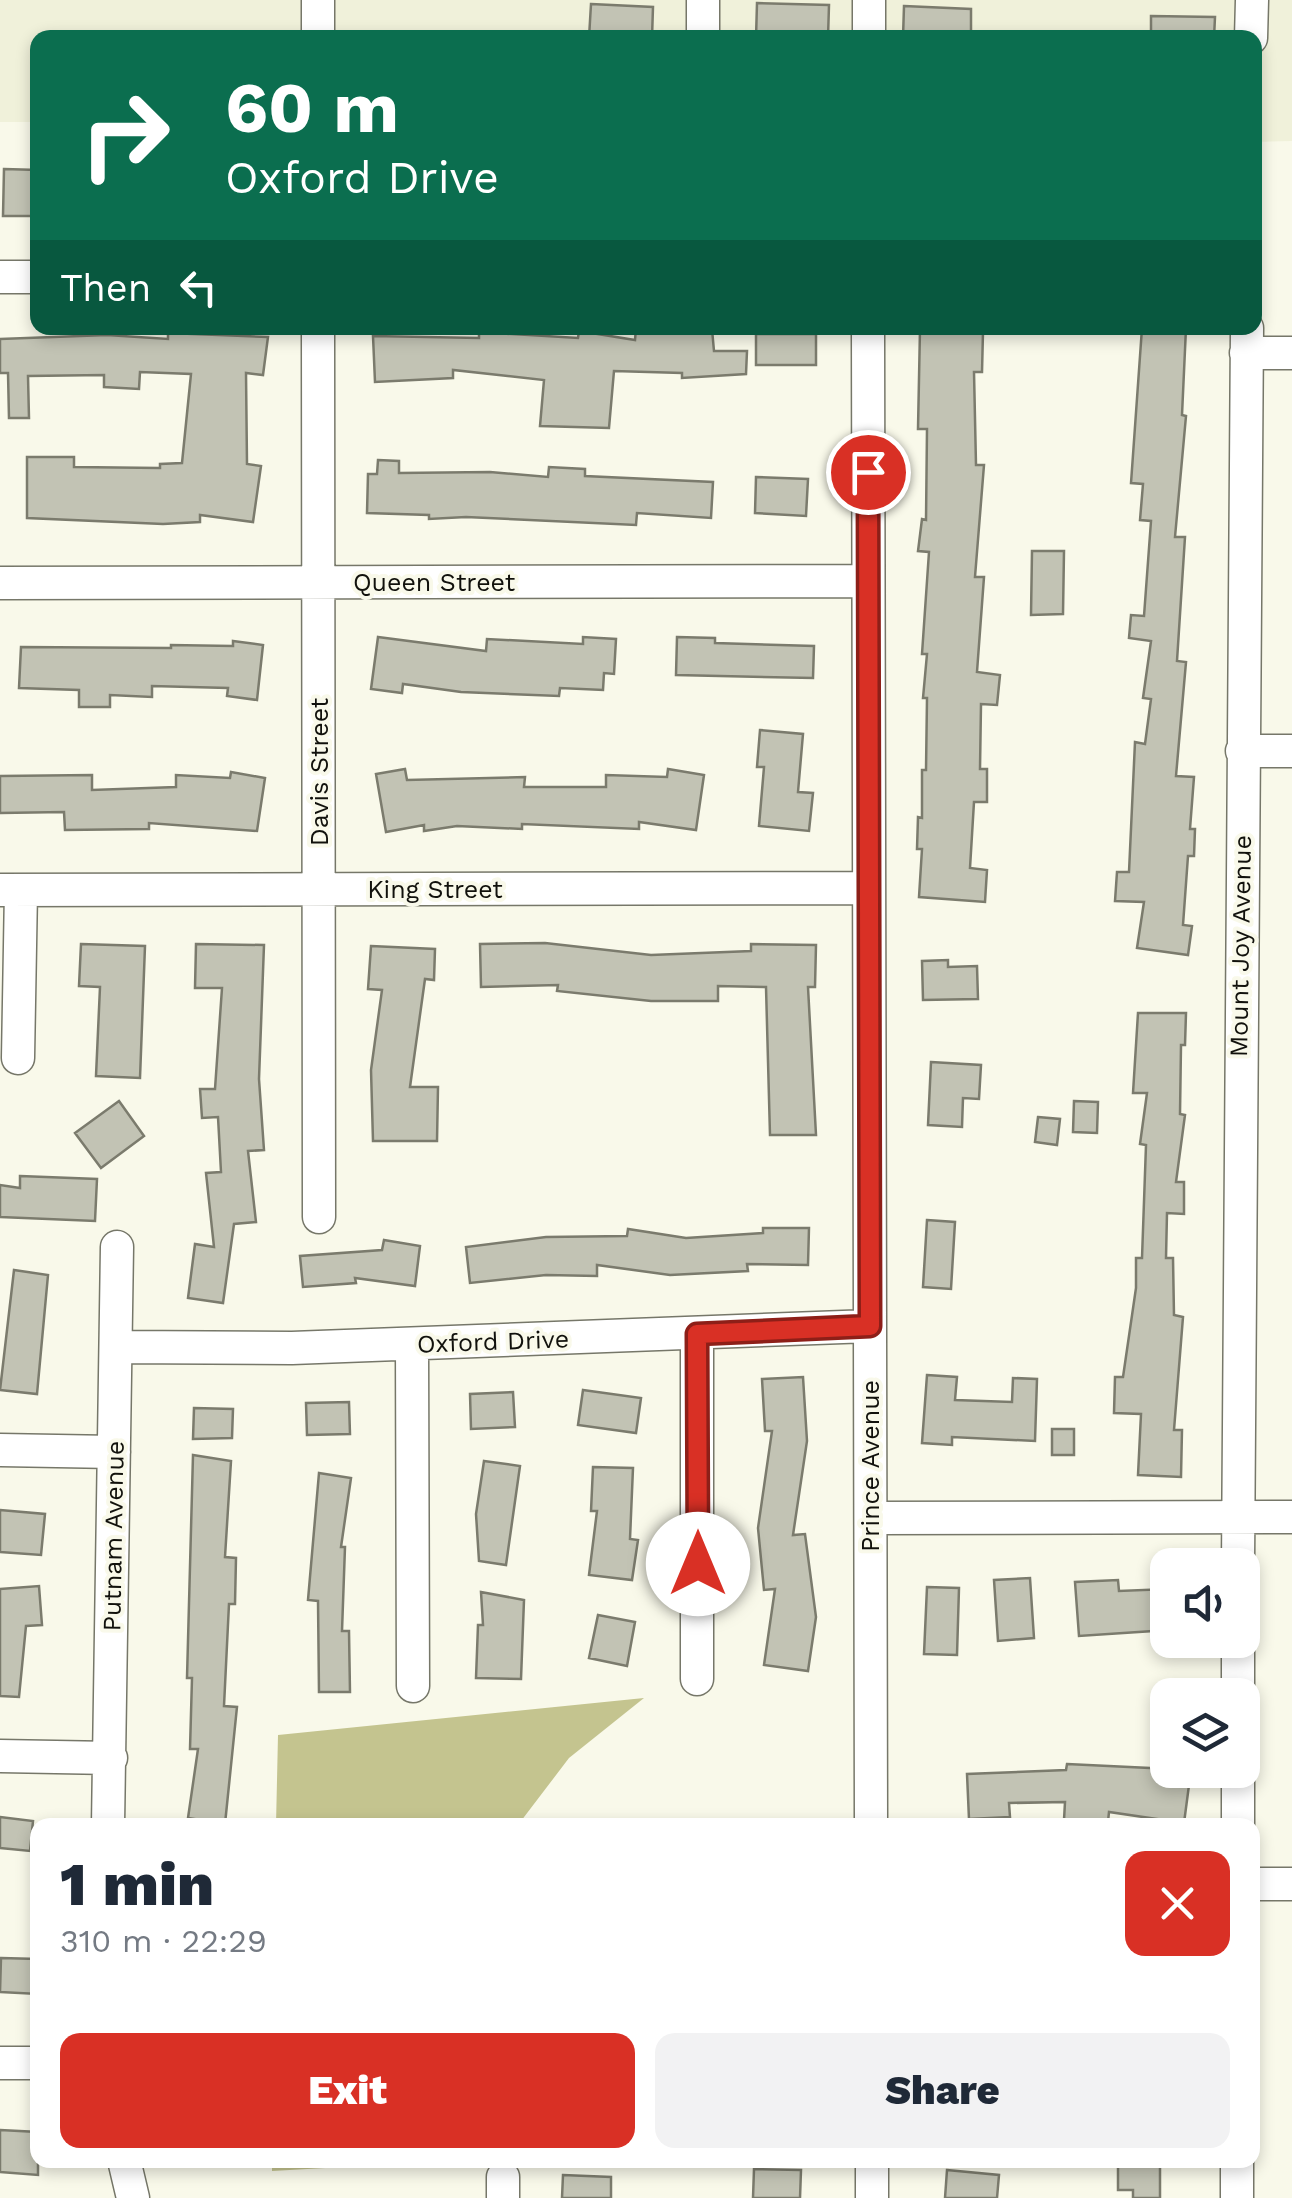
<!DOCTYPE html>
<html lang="en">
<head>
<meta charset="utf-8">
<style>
	:root { --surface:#fff; --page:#f2f2f3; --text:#1f2937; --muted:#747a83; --accent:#d93025 }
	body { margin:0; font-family:"Work Sans",sans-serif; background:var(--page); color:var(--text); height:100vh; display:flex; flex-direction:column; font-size:38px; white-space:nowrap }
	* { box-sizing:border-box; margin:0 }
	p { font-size:32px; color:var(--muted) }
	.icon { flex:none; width:55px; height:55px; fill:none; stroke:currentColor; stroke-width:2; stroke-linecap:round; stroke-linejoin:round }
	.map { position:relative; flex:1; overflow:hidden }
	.panel { position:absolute; left:30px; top:1818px; width:1230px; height:350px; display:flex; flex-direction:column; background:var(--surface); border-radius:20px; box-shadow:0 5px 15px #0003 }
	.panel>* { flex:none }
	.top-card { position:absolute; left:30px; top:30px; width:1232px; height:305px; border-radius:20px; box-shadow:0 5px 15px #0003; background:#0b6e4f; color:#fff; overflow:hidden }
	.controls { position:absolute; left:1150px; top:1548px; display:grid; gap:20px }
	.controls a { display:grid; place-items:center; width:110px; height:110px; border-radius:20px; background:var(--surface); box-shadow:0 5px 15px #0003; font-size:50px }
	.pin { position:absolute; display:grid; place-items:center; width:85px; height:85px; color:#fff; margin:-42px; border:5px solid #fff; border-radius:50%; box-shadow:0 2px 10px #0007 }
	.me { position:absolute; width:110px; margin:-55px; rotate:0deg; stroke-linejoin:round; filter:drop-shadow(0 0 8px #0008) }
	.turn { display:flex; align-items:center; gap:35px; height:210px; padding:0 30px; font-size:45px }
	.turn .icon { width:130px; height:130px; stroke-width:2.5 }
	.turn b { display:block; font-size:70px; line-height:85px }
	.then { display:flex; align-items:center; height:95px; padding:0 30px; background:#0003; gap:20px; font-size:38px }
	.round { display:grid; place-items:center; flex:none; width:105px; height:105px; border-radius:20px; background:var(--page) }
	.head { display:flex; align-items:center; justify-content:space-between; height:170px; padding:0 30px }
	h1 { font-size:60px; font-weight:800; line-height:75px }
	.cta { display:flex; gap:20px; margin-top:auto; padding:20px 30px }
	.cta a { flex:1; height:115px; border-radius:20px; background:var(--accent); color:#fff; font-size:40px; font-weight:800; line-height:115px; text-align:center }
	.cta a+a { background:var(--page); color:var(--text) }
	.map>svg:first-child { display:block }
	.built { fill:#f0f1da }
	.forest { fill:#c4c48f }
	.building { fill:#c2c3b4; stroke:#7b7b6d; stroke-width:2.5 }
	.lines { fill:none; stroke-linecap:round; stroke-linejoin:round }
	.minor-casing { stroke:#767769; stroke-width:35 }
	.minor { stroke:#fff; stroke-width:32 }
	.route-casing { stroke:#8d1f18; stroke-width:25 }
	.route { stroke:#d93025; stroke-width:18 }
	.labels { text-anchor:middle; stroke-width:8; stroke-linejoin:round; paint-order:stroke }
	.street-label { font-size:25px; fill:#11110c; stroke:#f9f9ea }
</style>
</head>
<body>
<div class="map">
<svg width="1292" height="2198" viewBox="0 0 1292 2198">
	<rect width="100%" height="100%" fill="#f9f9ea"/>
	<!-- built -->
	<path class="built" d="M 0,0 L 1292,0 L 1292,141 L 1255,142 L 1255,38 L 38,38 L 37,122 L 0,122 Z"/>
	<!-- forest -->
	<path class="forest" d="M 644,1698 L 569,1758 L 518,1825 L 276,1825 L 278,1735 Z
		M 272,2160 L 467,2160 L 272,2171 Z"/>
	<!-- building -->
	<path class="building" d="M 757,3 L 829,5 L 828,38 L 756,38 Z
		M 591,4 L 653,7 L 652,38 L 589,38 Z
		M 904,6 L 971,9 L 971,38 L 903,38 Z
		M 1151,16 L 1215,17 L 1214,38 L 1151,38 Z
		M 4,169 L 38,170 L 38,216 L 3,216 Z
		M 636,328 L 665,328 L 665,332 L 712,329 L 714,351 L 747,351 L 746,374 L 682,378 L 682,373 L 614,371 L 609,428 L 540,426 L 544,380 L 453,370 L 453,378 L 375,382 L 373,336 L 479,338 L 479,332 L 578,338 L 579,331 L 635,340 Z
		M 1142,328 L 1186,328 L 1182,415 L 1186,416 L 1175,537 L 1185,537 L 1177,661 L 1186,662 L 1176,776 L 1194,777 L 1190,829 L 1195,829 L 1194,856 L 1188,856 L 1183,925 L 1192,926 L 1188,955 L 1137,948 L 1144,902 L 1115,901 L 1117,872 L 1129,872 L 1135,742 L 1145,744 L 1151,699 L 1143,698 L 1151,641 L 1129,638 L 1131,615 L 1144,616 L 1151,521 L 1140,520 L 1143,484 L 1131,483 Z
		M 920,329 L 983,332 L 982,372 L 974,372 L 976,465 L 984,465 L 975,577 L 984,577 L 977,672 L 1000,675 L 997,705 L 981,704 L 980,769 L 987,769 L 987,802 L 974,802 L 970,868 L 987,870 L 985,902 L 919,897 L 922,849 L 917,849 L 918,817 L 922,818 L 922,770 L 926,770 L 927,698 L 923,698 L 927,654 L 922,654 L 929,552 L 918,551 L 922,519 L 926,520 L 927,429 L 918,429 Z
		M 168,333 L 268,337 L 263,375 L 246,373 L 247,464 L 261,466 L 253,522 L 200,515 L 200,522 L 163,524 L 27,518 L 27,457 L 74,457 L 74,467 L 160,468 L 160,464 L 182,463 L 191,374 L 140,372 L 139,389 L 104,387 L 104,375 L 28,376 L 29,418 L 9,418 L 8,373 L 0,373 L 0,339 L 107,335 L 168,339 Z
		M 756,334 L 816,334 L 816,365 L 756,365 Z
		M 378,460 L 399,461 L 399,473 L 490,472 L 548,477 L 549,467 L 585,469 L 585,476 L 713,482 L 711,518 L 637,513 L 636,525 L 466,517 L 429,519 L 429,515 L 367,513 L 368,474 L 377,474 Z
		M 756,477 L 808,479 L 806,516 L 755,513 Z
		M 1032,551 L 1064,551 L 1063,614 L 1031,615 Z
		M 378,637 L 486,651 L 487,639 L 583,644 L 583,637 L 616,639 L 614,674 L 604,673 L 603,690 L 560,688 L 559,696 L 461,692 L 403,684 L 402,693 L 371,689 Z
		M 677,637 L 715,638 L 715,643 L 814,646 L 813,678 L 676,675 Z
		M 233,641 L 263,645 L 257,700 L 227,696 L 228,688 L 152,686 L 152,697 L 110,695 L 110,707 L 79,707 L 79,690 L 19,688 L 21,647 L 171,648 L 171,645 L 233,646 Z
		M 760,730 L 803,734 L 798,792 L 813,793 L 809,831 L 759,826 L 764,767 L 757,767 Z
		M 405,769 L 407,780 L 525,777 L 524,787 L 606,787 L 606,775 L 667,777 L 668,769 L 704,775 L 696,830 L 639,822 L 639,829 L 522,824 L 522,829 L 457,826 L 424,831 L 424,825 L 386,832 L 376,774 Z
		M 231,772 L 265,778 L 257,831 L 149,823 L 149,829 L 65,830 L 64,812 L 0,813 L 0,776 L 92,775 L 92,790 L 176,787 L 176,775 L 230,778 Z
		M 545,943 L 651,955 L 751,951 L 751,944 L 816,945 L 815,987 L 808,987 L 816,1135 L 770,1135 L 766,987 L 718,986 L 718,1001 L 651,1001 L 557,991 L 558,985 L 481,987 L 480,944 Z
		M 81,944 L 145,946 L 140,1078 L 96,1076 L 100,987 L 79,986 Z
		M 196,944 L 264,945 L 259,1079 L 264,1150 L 248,1151 L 256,1222 L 234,1224 L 223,1303 L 188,1298 L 195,1244 L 214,1247 L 206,1173 L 221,1172 L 218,1117 L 202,1118 L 200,1089 L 215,1089 L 222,988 L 195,988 Z
		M 371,946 L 435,949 L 434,980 L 425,979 L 410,1087 L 438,1087 L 437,1141 L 373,1141 L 371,1070 L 382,990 L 368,989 Z
		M 948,960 L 948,967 L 977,966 L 978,999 L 923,1000 L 922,961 Z
		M 1138,1013 L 1186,1013 L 1185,1045 L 1181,1045 L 1180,1114 L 1185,1115 L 1176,1182 L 1184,1182 L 1184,1214 L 1167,1213 L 1166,1258 L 1173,1258 L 1174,1315 L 1183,1317 L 1174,1430 L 1182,1430 L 1181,1477 L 1138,1475 L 1141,1414 L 1114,1413 L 1115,1377 L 1123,1377 L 1136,1288 L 1136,1258 L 1142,1258 L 1146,1145 L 1140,1144 L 1147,1093 L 1133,1093 Z
		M 931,1062 L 981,1065 L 979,1099 L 963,1098 L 962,1127 L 928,1125 Z
		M 119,1101 L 144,1136 L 101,1168 L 75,1133 Z
		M 1074,1101 L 1098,1102 L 1097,1133 L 1073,1132 Z
		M 1038,1117 L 1060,1119 L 1057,1145 L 1035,1142 Z
		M 20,1176 L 97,1179 L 95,1221 L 0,1217 L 0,1185 L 20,1188 Z
		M 927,1220 L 955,1222 L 951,1289 L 923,1287 Z
		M 763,1228 L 809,1228 L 808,1265 L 747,1264 L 748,1271 L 670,1275 L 597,1265 L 597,1276 L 546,1275 L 470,1283 L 466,1247 L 546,1237 L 627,1236 L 628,1229 L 686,1238 L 763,1233 Z
		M 384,1240 L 420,1246 L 415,1286 L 355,1278 L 356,1283 L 303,1287 L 300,1256 L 382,1250 Z
		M 14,1270 L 48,1275 L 37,1394 L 0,1390 Z
		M 927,1375 L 957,1377 L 955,1400 L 1012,1402 L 1013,1378 L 1037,1379 L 1035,1441 L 952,1437 L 952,1445 L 922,1443 Z
		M 803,1377 L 807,1441 L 793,1535 L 805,1534 L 816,1617 L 808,1671 L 764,1665 L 775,1589 L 764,1590 L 758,1528 L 772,1431 L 765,1431 L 762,1379 Z
		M 583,1390 L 641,1398 L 636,1433 L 578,1425 Z
		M 513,1392 L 515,1427 L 471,1429 L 470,1394 Z
		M 349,1402 L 350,1434 L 307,1435 L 306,1403 Z
		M 194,1408 L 233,1409 L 232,1438 L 193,1439 Z
		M 1052,1429 L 1074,1429 L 1074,1455 L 1052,1455 Z
		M 193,1455 L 231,1461 L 225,1557 L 236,1558 L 235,1604 L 229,1604 L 224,1706 L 237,1707 L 225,1824 L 188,1818 L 198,1749 L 190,1749 L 192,1678 L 187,1678 Z
		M 484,1461 L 520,1466 L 506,1565 L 479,1561 L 476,1514 Z
		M 593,1467 L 633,1468 L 630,1539 L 638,1540 L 632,1580 L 589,1575 L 597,1511 L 591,1511 Z
		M 319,1473 L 351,1478 L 341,1547 L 345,1547 L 342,1631 L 349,1631 L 350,1692 L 319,1692 L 318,1601 L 308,1600 Z
		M 0,1510 L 45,1514 L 41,1555 L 0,1552 Z
		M 1030,1578 L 1034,1638 L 998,1641 L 994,1580 Z
		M 1118,1580 L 1119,1591 L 1168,1589 L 1168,1630 L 1079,1636 L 1075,1582 Z
		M 39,1586 L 42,1625 L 26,1626 L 19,1697 L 0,1696 L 0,1589 Z
		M 927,1587 L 959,1588 L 957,1655 L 924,1654 Z
		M 481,1592 L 524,1600 L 521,1679 L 476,1678 L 478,1625 L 483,1625 Z
		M 598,1615 L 635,1622 L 627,1666 L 589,1658 Z
		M 1067,1764 L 1191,1770 L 1184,1823 L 1109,1812 L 1108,1822 L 1064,1820 L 1065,1802 L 1009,1803 L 1010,1817 L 969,1819 L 967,1774 L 1066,1770 Z
		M 0,1817 L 33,1821 L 30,1851 L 0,1848 Z
		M 1,1958 L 38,1959 L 38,1994 L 0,1992 Z
		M 0,2130 L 38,2132 L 38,2175 L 0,2172 Z
		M 1118,2162 L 1160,2162 L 1160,2198 L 1133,2198 L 1133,2190 L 1118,2190 Z
		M 754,2169 L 801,2170 L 800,2198 L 753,2198 Z
		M 947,2170 L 999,2175 L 997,2198 L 945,2198 Z
		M 563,2175 L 611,2177 L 611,2198 L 562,2198 Z"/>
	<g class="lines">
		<!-- minor casing -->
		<g class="minor-casing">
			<path id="minor" d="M 318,0 L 318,38
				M 869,0 L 869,38
				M 703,38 L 703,0
				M 1251,38 L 1252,0
				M 0,277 L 38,277
				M 318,328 L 319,1217
				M 868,328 L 871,1825
				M 1246,353 L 1292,353
				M 0,583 L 868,581
				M 1242,751 L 1292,751
				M 0,890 L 869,888
				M 18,1058 L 21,890
				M 697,1333 L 697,1679
				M 412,1344 L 413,1686
				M 116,1347 L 292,1348 L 870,1326
				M 0,1450 L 114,1452
				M 871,1518 L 1292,1517
				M 1238,1565 L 1247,328
				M 1238,1640 L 1238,1695
				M 0,1756 L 111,1758
				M 1238,1770 L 1238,1825
				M 108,1825 L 117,1247
				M 1252,1884 L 1292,1884
				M 0,2063 L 38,2063
				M 124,2160 L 133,2198
				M 872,2160 L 872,2198
				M 503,2177 L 503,2198
				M 1237,2198 L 1237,2160"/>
		</g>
		<!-- minor -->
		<use href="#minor" class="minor"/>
	</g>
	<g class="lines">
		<!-- route casing -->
		<g class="route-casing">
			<path id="route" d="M 698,1564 L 697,1334 L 870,1326 L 868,472"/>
		</g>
		<!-- route -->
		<use href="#route" class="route"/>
	</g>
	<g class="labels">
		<!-- street labels -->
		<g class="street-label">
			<text x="434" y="591">Queen Street</text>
			<text transform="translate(319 772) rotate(-90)" y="9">Davis Street</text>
			<text x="435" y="898">King Street</text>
			<text transform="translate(1240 946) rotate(-89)" y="9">Mount Joy Avenue</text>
			<text transform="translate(493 1341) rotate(-2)" y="9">Oxford Drive</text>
			<text transform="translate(870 1466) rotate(-90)" y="9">Prince Avenue</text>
			<text transform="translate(113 1536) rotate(-89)" y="9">Putnam Avenue</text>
		</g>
	</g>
</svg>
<div class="controls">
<a><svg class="icon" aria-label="sound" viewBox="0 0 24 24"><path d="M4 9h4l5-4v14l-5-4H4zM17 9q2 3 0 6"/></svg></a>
<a><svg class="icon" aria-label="layers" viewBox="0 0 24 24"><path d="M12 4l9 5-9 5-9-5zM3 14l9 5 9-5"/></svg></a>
</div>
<div class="pin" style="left:868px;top:472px;background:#d93025"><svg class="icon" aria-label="arrive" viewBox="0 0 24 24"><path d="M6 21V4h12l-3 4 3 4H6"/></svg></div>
<svg class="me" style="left:698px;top:1564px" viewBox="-20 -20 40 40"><circle r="19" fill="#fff"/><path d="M0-13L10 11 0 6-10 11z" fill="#d93025"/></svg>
<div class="top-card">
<div class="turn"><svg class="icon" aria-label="right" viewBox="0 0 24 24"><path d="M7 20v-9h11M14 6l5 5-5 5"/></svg><div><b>60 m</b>Oxford Drive</div></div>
<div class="then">Then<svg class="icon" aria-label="left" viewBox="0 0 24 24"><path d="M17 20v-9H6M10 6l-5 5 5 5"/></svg></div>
</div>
<section class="panel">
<div class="head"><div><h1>1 min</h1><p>310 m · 22:29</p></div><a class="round" style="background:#d93025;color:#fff"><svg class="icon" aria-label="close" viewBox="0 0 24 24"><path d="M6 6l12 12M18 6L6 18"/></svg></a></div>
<div class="cta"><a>Exit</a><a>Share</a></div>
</section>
</div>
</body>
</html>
